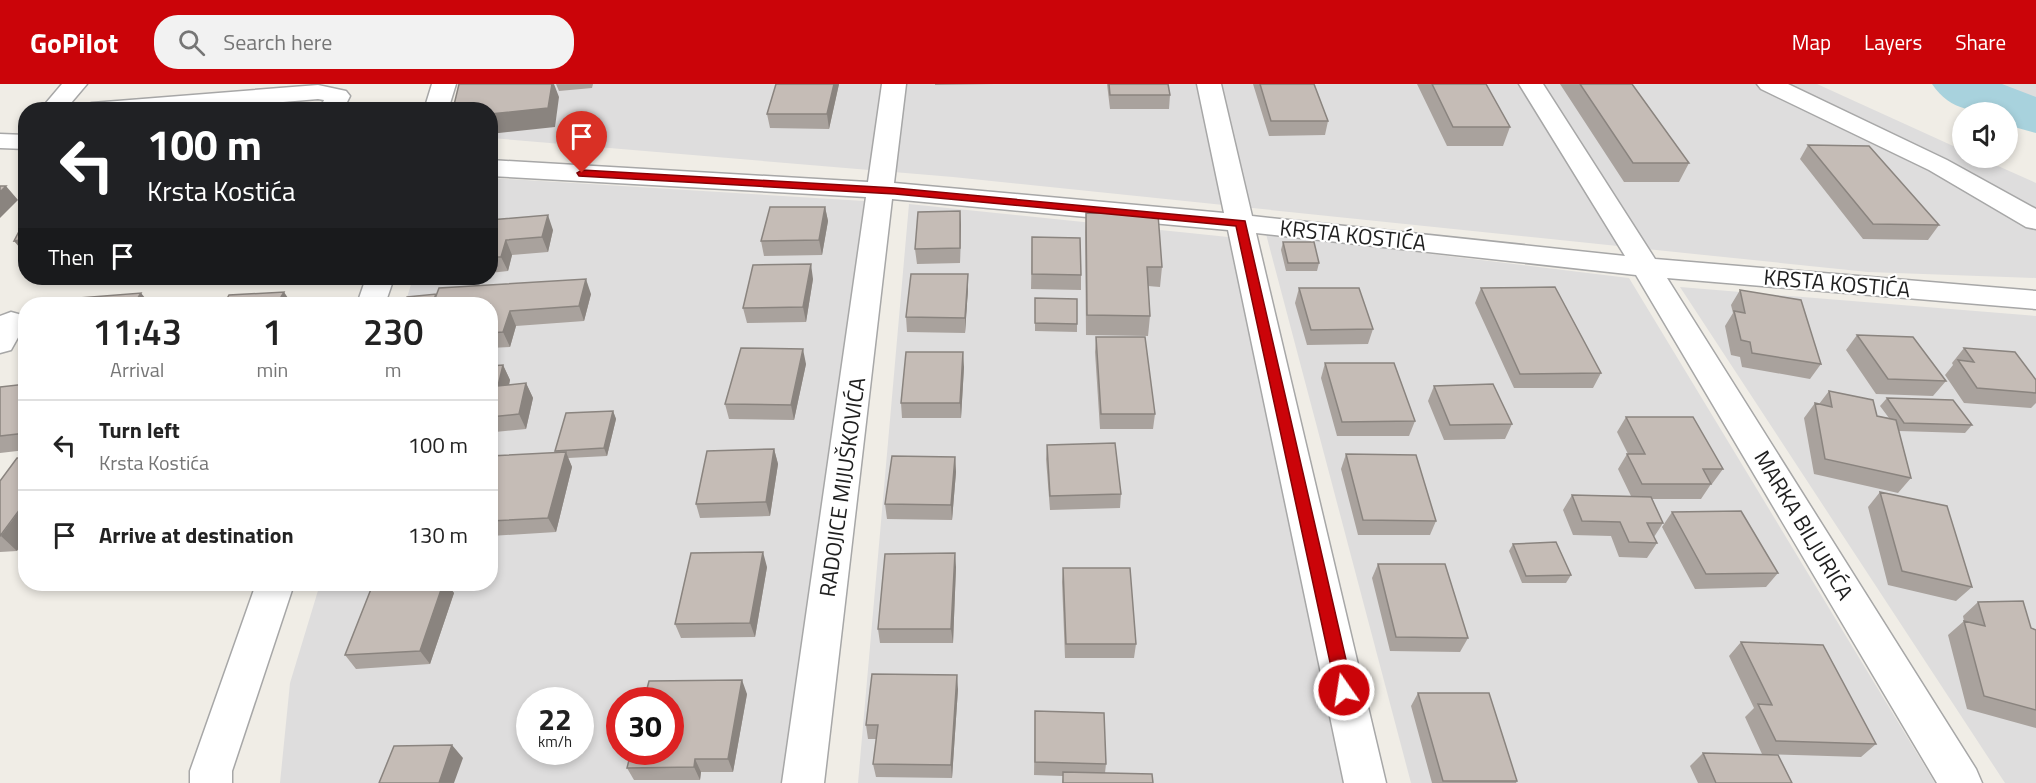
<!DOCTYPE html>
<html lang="en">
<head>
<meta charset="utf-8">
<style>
	:root { --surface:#fff; --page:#f2f2f2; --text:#222; --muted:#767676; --line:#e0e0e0; --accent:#cb0409 }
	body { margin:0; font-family:"Titillium Web",sans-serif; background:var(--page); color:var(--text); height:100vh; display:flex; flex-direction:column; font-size:22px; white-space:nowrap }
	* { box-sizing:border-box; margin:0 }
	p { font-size:20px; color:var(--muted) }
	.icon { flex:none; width:33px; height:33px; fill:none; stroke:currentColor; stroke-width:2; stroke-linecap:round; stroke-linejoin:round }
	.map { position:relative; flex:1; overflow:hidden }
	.details { position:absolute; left:18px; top:213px; width:480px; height:294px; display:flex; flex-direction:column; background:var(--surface); border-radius:24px; box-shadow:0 3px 9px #0003 }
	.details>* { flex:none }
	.hud { position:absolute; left:18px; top:18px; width:480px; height:183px; border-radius:24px; box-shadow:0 3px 9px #0003; background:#202124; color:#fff; overflow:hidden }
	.tools { position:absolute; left:1952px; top:18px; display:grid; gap:12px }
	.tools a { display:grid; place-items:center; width:66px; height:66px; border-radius:50%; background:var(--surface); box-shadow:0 3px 9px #0003; font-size:30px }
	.speed { position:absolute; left:516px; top:603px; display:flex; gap:12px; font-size:30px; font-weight:700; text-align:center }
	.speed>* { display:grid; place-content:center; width:78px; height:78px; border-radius:50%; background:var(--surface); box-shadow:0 3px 9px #0003; line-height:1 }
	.speed small { font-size:15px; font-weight:400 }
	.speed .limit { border:9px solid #d22; background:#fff; color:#111 }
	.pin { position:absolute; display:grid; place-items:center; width:51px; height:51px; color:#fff; margin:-62px -26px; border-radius:50% 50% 50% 0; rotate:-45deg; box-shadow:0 0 6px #0007 }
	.pin .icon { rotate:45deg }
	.me { position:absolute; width:66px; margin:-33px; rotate:347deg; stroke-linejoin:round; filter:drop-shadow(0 0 4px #0008) }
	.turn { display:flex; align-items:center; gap:21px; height:126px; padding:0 30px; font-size:27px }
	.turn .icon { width:78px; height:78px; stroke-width:2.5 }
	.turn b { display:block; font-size:42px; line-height:51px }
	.then { display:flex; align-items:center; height:57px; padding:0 30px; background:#0003; gap:12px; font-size:22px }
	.eta { display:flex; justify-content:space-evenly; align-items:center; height:102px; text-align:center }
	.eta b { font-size:36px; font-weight:600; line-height:42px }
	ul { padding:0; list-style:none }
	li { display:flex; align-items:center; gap:18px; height:90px; padding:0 30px; border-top:2px solid var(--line) }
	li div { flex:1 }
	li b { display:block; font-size:22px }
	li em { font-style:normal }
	header { display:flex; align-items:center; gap:36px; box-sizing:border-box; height:84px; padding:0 30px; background:var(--accent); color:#fff }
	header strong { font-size:28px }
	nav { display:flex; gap:33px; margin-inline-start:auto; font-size:21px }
	.search { width:420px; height:54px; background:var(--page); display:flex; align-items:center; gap:15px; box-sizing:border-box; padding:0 21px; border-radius:24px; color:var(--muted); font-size:22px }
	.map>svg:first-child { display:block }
	.residential { fill:#dedddd; fill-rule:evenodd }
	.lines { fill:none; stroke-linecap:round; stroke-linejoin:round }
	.river { fill:#a8d2dd; fill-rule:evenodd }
	.minor-casing { stroke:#a7a7a7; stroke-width:3 }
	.minor { fill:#fff; fill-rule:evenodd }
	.wall { fill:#a9a29d }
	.shaded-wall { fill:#8a847f }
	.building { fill:#c5bcb6; stroke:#8a847f; stroke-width:1.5 }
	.route { fill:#cb0409; stroke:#840306; stroke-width:1.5 }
	.labels { text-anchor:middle; stroke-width:4.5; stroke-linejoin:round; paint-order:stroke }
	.street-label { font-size:22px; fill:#202020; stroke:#fff }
</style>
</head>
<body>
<header>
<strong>GoPilot</strong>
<div class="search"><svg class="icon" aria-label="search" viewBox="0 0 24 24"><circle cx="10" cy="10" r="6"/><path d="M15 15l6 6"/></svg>Search here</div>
<nav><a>Map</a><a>Layers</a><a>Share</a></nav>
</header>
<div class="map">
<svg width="2036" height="699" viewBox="0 0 2036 699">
	<rect width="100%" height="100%" fill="#f0ede6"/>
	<!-- residential -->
	<path class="residential" d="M 503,0 L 1817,0 L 1962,66 L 1962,74 L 1980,74 L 2036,99 L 2036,194 L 1868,188 L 953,93 L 491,54 Z
		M 1981,0 L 2036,0 L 2036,18 Z
		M 491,94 L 865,117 L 783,699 L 280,699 L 290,599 L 320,500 L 490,500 L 490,220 L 405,220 L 413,194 L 490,194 ZM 530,616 L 580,616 L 580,668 L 530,668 ZM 620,616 L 670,616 L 670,668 L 620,668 Z
		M 909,120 L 1228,153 L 1352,699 L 858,699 Z
		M 1266,150 L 1629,194 L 1935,699 L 1411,699 Z
		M 1680,203 L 2036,232 L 2036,699 L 2005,699 Z"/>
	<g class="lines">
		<!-- river -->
		<path class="river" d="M 1932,0 L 2002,0 L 2036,13 L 2036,49 L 2007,41 L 2007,28 C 1976,28 1951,28 1932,0 Z"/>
		<!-- minor casing -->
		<g class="minor-casing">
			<path id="minor" d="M 62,0 L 87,0 L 65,26 L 40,26 Z
				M 432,0 L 456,0 L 448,26 L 424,26 Z
				M 882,0 L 906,0 L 894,99 L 1224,129 L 1197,0 L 1221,0 L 1252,132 L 1625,172 L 1519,0 L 1543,0 L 1655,175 L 2036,207 L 2036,225 L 1667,194 L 1976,685 L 1982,699 L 1937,699 L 1636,191 L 1256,149 L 1386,699 L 1344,699 L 1228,146 L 892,115 L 824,699 L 782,699 L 866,113 L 490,92 L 490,76 L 868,98 Z
				M 1757,0 L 1788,0 L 1947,76 L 2036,125 L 2036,145 L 2026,143 L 1929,86 L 1761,5 Z
				M 318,1 L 346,7 L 350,12 L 343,26 L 319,26 L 324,16 L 318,15 L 188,26 L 80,26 L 84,21 L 92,19 Z
				M 0,50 L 26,51 L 26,65 L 0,64 Z
				M 366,194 L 394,194 L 385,220 L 357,220 Z
				M 11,228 L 22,231 L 26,239 L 11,266 L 0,269 L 0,232 Z
				M 256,500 L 294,500 L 232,687 L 232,699 L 190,699 L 190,687 Z"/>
		</g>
		<!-- minor -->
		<use href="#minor" class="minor"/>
	</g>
	<!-- wall -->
	<path class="wall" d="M 556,0 L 593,0 L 592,4 L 559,7 Z
		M 776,0 L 839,0 L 829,45 L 770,44 L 767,30 Z
		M 935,0 L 994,0 L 935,1 Z
		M 1107,0 L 1168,0 L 1170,11 L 1169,25 L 1110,25 Z
		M 1253,0 L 1314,0 L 1328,37 L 1325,51 L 1269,52 Z
		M 1417,0 L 1486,0 L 1510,43 L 1503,62 L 1447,62 Z
		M 1560,0 L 1632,0 L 1689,79 L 1679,98 L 1624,98 Z
		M 1808,61 L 1939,141 L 1928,156 L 1863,155 L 1800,75 Z
		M 825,123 L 828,137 L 822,171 L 764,172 L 761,157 Z
		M 960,127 L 960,179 L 917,180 L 915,165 Z
		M 1086,129 L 1162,183 L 1160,203 L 1148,202 L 1150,232 L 1148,252 L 1086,251 L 1085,148 Z
		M 490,136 L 553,146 L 548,168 L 512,171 L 508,187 L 490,189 Z
		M 1032,153 L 1081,191 L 1081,206 L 1031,205 Z
		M 1283,158 L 1319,179 L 1317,187 L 1286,187 L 1281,166 Z
		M 968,190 L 968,205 L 965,249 L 907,248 L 906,233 Z
		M 813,195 L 806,238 L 747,239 L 743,224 Z
		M 1299,204 L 1373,245 L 1368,260 L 1307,261 L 1295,219 Z
		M 1481,204 L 1601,289 L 1593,304 L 1514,304 L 1475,219 Z
		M 1740,206 L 1821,280 L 1810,295 L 1742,283 L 1740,273 L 1731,271 L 1725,242 L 1733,229 L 1731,221 Z
		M 591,210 L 584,237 L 516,242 L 510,263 L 490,264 L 490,220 Z
		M 1035,214 L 1077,240 L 1077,248 L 1035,247 Z
		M 1857,251 L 1946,297 L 1933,312 L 1876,310 L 1846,266 Z
		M 1096,253 L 1155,330 L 1153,345 L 1100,345 L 1095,268 Z
		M 1964,264 L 2036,296 L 2036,319 L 2031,324 L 1964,319 L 1945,291 L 1953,281 L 1952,279 Z
		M 1325,279 L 1415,337 L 1409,352 L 1337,352 L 1321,294 Z
		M 806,280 L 794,336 L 729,335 L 725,320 Z
		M 503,281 L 510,296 L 509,301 L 526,299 L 533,314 L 526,345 L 495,348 L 492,360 L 490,360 L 490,282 Z
		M 964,283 L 961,334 L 902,334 L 901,319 Z
		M 26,300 L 26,366 L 0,369 L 0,303 Z
		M 1434,302 L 1512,340 L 1505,355 L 1444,356 L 1428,317 Z
		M 1829,307 L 1877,332 L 1889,334 L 1880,322 L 1887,314 L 1972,341 L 1965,349 L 1899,347 L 1911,394 L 1898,409 L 1814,390 L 1804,334 L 1815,319 L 1819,320 Z
		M 613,327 L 616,335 L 607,372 L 568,374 L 572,383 L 556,448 L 491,452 L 490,451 L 490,415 L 491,412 L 490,412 L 490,372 L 556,369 L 555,367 Z
		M 1626,333 L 1723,385 L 1712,400 L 1711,400 L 1701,415 L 1652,415 L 1663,439 L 1654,453 L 1657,459 L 1647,474 L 1619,473 L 1611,452 L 1573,451 L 1563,426 L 1572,411 L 1631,412 L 1618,385 L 1627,370 L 1628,370 L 1617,348 Z
		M 1047,361 L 1121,410 L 1120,424 L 1050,426 L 1046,375 Z
		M 774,365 L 778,380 L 770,432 L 700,434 L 696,420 Z
		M 1346,370 L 1436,437 L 1430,451 L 1358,451 L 1341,385 Z
		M 955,373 L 956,388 L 952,436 L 887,435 L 885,420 Z
		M 0,397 L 17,467 L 0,468 Z
		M 1880,408 L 1972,503 L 1956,517 L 1888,501 L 1868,423 Z
		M 1672,428 L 1778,489 L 1766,503 L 1695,505 L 1662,443 Z
		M 1513,460 L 1571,491 L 1566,499 L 1522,499 L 1509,467 Z
		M 1378,480 L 1468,554 L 1460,568 L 1390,567 L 1372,494 Z
		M 767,483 L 755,553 L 681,554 L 675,540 Z
		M 956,483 L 953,559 L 880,559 L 878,545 Z
		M 1063,484 L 1136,560 L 1134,574 L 1065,574 L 1062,498 Z
		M 373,500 L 447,500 L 454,509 L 430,580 L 356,585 L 345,571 Z
		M 1978,518 L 2031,544 L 2036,546 L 2036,644 L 1967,625 L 1948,551 L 1964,537 L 1963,532 Z
		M 1741,558 L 1876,660 L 1861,673 L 1762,670 L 1745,633 L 1754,624 L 1729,572 Z
		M 958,605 L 952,694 L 876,693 L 873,680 L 877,655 L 868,655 L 866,641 Z
		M 1418,609 L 1517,697 L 1516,699 L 1432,699 L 1411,622 Z
		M 747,610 L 733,688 L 701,688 L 700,696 L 634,696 L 627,684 Z
		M 1035,627 L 1106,680 L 1105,689 L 1153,699 L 1062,699 L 1063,692 L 1034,691 Z
		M 1703,669 L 1792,699 L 1698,699 L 1690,682 Z"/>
	<!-- shaded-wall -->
	<path class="shaded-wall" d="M 552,0 L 554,0 L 559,13 L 555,43 L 490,50 L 490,30 Z
		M 834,0 L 839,0 L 829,45 L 827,30 Z
		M 476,22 L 477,26 L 453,25 Z
		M 6,102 L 18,116 L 0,134 L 0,108 Z
		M 825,123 L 828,137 L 822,171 L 819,156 Z
		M 960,127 L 961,141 L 960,179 Z
		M 548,131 L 553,146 L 548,168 L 542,153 Z
		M 26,155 L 26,171 L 14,157 Z
		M 506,156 L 512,171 L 508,187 L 501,173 Z
		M 811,180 L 813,195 L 806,238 L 803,223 Z
		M 968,190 L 968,205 L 965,249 L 965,234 Z
		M 586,195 L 591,210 L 584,237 L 579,222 Z
		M 284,208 L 292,220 L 277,220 Z
		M 141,209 L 150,220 L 134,220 Z
		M 510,227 L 516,242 L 510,263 L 503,248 Z
		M 803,265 L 806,280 L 794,336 L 791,321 Z
		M 963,268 L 964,283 L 961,334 L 960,319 Z
		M 503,281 L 510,296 L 505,317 L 498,302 Z
		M 526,299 L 533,314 L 526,345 L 519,330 Z
		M 613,327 L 616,335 L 607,372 L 604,364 Z
		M 490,339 L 495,348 L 492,360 L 490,357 Z
		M 774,365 L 778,380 L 770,432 L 766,418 Z
		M 566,368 L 572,383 L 556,448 L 548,434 Z
		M 955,373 L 956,388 L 952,436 L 951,421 Z
		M 26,417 L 26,454 L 17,467 L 1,452 Z
		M 763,468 L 767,483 L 755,553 L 750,539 Z
		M 955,469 L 956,483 L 953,559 L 951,545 Z
		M 443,500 L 447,500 L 454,509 L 430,580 L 420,567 Z
		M 957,591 L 958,605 L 952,694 L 951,681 Z
		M 742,596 L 747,610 L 733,688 L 728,675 Z
		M 452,661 L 463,674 L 454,699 L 439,699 Z
		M 695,675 L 701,688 L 700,696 L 694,683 Z"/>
	<!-- building -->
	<path class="building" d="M 459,0 L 552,0 L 548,24 L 490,30 L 490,26 L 475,26 L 476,22 L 453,25 Z
		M 776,0 L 834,0 L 827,30 L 767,30 Z
		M 1109,0 L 1168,0 L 1170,11 L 1110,11 Z
		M 1260,0 L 1314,0 L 1328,37 L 1271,37 Z
		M 1432,0 L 1486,0 L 1510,43 L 1453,43 Z
		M 1580,0 L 1632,0 L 1689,79 L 1633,79 Z
		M 1808,61 L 1869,62 L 1939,141 L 1873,140 Z
		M 0,102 L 6,102 L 0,108 Z
		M 770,123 L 825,123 L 819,156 L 761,157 Z
		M 960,127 L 960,164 L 915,165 L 918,128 Z
		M 1086,129 L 1158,130 L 1162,183 L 1147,183 L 1150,232 L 1087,231 Z
		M 548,131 L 542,153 L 506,156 L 501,173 L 490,173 L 490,136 Z
		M 26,134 L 26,155 L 14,157 Z
		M 1032,153 L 1080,154 L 1081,191 L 1032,190 Z
		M 1283,158 L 1314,158 L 1319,179 L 1288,179 Z
		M 811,180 L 803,223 L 743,224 L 753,181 Z
		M 911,190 L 968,190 L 965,234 L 906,233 Z
		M 586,195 L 579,222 L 510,227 L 503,248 L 490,249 L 490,220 L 433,220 L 439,204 Z
		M 1555,203 L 1601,289 L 1520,290 L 1481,204 Z
		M 1299,204 L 1359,204 L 1373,245 L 1311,246 Z
		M 1740,206 L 1801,216 L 1821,280 L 1752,269 L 1750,258 L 1741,256 L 1734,227 L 1745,229 Z
		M 284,208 L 277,220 L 219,220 L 224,220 L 229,211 Z
		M 141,209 L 134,220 L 74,220 L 79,214 Z
		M 436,210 L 432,220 L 404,220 L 407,213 Z
		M 1035,214 L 1077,215 L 1077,240 L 1035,239 Z
		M 1857,251 L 1913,253 L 1946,297 L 1888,295 Z
		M 1096,253 L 1145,253 L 1155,330 L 1101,330 Z
		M 741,264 L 803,265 L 791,321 L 725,320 Z
		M 1964,264 L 2015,268 L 2036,296 L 2036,309 L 1977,304 L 1958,276 L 1974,278 Z
		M 906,268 L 963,268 L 960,319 L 901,319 Z
		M 1325,279 L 1394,279 L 1415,337 L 1342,338 Z
		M 503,281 L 498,302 L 526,299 L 519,330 L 490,333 L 490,282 Z
		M 26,300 L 26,349 L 0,352 L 0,303 Z
		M 1493,300 L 1512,340 L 1450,341 L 1434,302 Z
		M 1829,307 L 1873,316 L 1877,332 L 1896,336 L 1911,394 L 1825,375 L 1815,319 L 1832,323 Z
		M 1887,314 L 1953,316 L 1972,341 L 1904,339 Z
		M 613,327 L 604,364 L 555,367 L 566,329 Z
		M 1626,333 L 1693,333 L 1723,385 L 1703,385 L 1711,400 L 1642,400 L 1627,370 L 1645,370 Z
		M 1115,359 L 1121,410 L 1050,412 L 1047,361 Z
		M 774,365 L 766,418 L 696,420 L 707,367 Z
		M 566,368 L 548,434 L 490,437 L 490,415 L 496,396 L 490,397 L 490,372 Z
		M 1346,370 L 1416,371 L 1436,437 L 1363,436 Z
		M 892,372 L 955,373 L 951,421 L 885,420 Z
		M 17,374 L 26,374 L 26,417 L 0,452 L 0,397 Z
		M 1880,408 L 1947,422 L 1972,503 L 1902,487 Z
		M 1572,411 L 1651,413 L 1663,439 L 1647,439 L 1657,459 L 1629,458 L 1620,438 L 1582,437 Z
		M 1741,427 L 1778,489 L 1706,490 L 1672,428 Z
		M 1556,458 L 1571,491 L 1526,492 L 1513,460 Z
		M 763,468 L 750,539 L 675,540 L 691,469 Z
		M 955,469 L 951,545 L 878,545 L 885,470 Z
		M 1378,480 L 1445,480 L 1468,554 L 1396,553 Z
		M 1063,484 L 1130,484 L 1136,560 L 1066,560 Z
		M 373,500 L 443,500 L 420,567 L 345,571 Z
		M 2023,517 L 2031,544 L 2036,546 L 2036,626 L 1984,612 L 1964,537 L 1985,542 L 1978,518 Z
		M 1741,558 L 1823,561 L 1876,660 L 1776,657 L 1758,620 L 1772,621 Z
		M 872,590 L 957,591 L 951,681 L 873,680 L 878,641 L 866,641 Z
		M 742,596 L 728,675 L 695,675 L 694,683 L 627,684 L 631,668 L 670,668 L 670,616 L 644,616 L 649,597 Z
		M 1418,609 L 1489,609 L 1517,697 L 1443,697 Z
		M 1035,627 L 1104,629 L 1106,680 L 1035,678 Z
		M 452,661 L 439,699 L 379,699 L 394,662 Z
		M 1703,669 L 1778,671 L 1792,699 L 1716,699 Z
		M 1063,688 L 1152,690 L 1153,699 L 1063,699 Z"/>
	<!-- route -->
	<path class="route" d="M 582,86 L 895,104 L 1245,137 L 1353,606 L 1350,611 L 1344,613 L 1338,611 L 1336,606 L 1236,142 L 895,110 L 579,92 L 577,89 Z"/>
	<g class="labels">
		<!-- street labels -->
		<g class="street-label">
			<text transform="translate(1353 151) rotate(6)" y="8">KRSTA KOSTIĆA</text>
			<text transform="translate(1837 199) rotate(5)" y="8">KRSTA KOSTIĆA</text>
			<text transform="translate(842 403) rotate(-82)" y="8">RADOJICE MIJUŠKOVIĆA</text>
			<text transform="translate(1804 441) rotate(59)" y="8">MARKA BILJURIĆA</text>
		</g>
	</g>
</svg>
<div class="tools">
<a><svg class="icon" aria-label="sound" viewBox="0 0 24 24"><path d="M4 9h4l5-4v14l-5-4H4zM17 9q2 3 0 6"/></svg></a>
</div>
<div class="speed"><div>22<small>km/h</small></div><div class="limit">30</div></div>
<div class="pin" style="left:582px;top:89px;background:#d93025"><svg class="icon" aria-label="arrive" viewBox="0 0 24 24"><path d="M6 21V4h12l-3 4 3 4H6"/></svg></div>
<svg class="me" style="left:1344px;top:606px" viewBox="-20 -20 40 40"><circle r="17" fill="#cb0409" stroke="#fff" stroke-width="3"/><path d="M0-11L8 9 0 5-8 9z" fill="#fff"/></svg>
<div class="hud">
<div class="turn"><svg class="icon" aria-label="left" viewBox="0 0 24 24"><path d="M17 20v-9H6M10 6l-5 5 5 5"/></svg><div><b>100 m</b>Krsta Kostića</div></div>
<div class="then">Then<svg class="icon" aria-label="arrive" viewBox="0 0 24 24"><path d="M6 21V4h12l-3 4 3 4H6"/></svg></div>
</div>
<section class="details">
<div class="eta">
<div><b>11:43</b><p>Arrival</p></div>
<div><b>1</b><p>min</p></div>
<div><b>230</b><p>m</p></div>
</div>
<ul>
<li><svg class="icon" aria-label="left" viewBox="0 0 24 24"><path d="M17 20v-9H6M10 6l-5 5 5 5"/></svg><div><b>Turn left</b><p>Krsta Kostića</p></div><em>100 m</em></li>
<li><svg class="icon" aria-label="arrive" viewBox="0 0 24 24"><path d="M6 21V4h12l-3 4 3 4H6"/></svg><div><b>Arrive at destination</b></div><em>130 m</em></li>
</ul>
</section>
</div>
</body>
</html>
